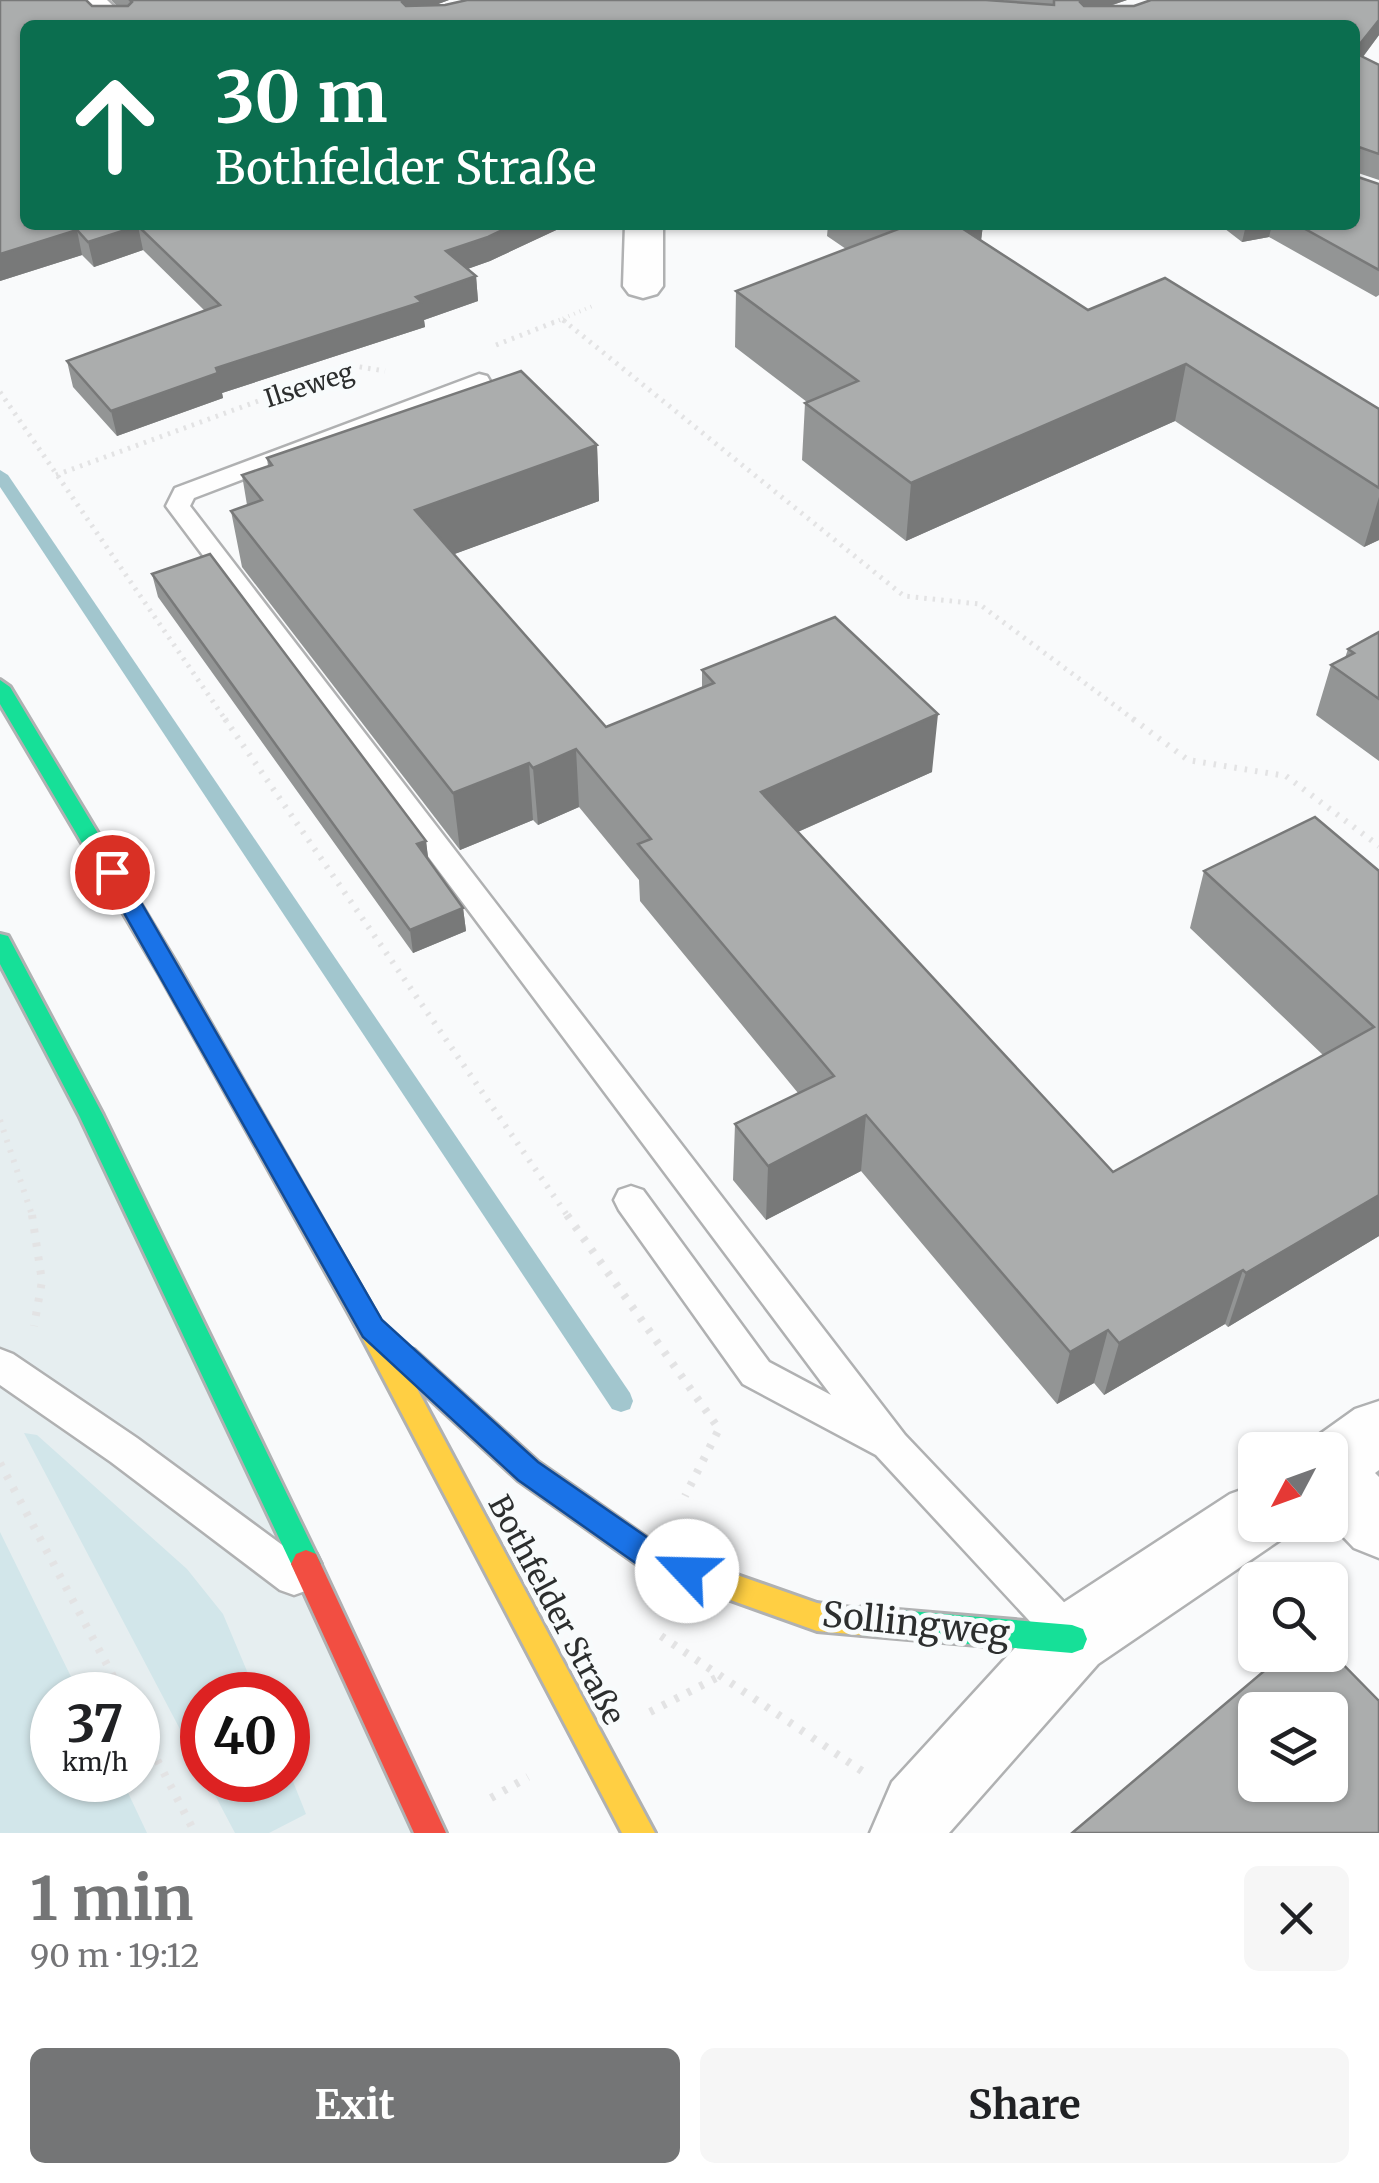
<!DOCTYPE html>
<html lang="en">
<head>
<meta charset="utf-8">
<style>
	:root { --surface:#fff; --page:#f6f6f6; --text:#202124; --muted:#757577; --accent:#747576 }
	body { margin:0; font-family:Merriweather,serif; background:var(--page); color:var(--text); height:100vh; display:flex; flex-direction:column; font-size:38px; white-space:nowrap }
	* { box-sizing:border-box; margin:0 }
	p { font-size:32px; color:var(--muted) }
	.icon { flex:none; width:55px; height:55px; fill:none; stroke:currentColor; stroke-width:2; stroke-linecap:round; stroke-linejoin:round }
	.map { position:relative; height:1833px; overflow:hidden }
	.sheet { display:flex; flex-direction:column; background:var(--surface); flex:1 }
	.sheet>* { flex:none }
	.guide { position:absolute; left:20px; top:20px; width:1340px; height:210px; border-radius:15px; box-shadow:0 2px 8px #0004; background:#0b6e4f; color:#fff; overflow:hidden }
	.needle { width:65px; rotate:229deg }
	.buttons { position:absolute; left:1238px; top:1432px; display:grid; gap:20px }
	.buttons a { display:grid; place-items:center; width:110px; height:110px; border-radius:15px; background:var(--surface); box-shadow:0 2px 8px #0004; font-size:50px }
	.speed { position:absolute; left:30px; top:1672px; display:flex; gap:20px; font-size:50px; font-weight:700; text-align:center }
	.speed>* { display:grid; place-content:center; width:130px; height:130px; border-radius:50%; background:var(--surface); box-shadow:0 2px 8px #0004; line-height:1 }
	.speed small { font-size:25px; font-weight:400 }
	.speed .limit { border:15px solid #d22; background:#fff; color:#111 }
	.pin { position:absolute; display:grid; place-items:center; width:85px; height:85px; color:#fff; margin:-42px; border:5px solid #fff; border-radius:50%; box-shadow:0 2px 10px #0007 }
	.me { position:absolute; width:110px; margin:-55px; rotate:294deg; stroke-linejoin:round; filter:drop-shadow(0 0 8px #0008) }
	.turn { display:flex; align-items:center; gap:35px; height:210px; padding:0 30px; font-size:45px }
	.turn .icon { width:130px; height:130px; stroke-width:2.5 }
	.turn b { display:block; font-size:70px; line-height:85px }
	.round { display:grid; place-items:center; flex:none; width:105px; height:105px; border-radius:15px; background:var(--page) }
	.summary { display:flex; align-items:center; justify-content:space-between; height:170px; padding:0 30px }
	h1 { font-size:60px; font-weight:700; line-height:75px; color:var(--accent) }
	.cta { display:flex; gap:20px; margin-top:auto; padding:20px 30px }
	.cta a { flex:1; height:115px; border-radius:15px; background:var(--accent); color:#fff; font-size:40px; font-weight:700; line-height:115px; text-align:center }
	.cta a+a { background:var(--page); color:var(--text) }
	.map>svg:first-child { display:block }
	.built { fill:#e6eef0; fill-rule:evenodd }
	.green { fill:#d2e6ea }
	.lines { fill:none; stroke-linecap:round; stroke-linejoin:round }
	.stream { fill:#a2c6ce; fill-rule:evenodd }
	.lane-casing { stroke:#b0b1b2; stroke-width:5 }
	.street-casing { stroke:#b0b1b2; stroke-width:5 }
	.fast-casing { stroke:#b0b1b2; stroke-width:6 }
	.slow-casing { stroke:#b0b1b2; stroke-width:6 }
	.jam-casing { stroke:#b0b1b2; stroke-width:6 }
	.path-far3 { stroke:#e3e3e4; stroke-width:4; stroke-dasharray:1 5; stroke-linecap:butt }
	.path-far2 { stroke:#e3e3e4; stroke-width:5; stroke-dasharray:2.5 6; stroke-linecap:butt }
	.path-far1 { stroke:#e3e3e4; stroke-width:6; stroke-dasharray:2.5 8; stroke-linecap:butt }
	.path { stroke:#e3e3e4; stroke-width:8; stroke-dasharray:4 10; stroke-linecap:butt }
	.lane { fill:#fefefe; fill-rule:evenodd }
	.street { fill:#fefefe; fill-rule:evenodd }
	.fast { fill:#16e098; fill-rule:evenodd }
	.slow { fill:#ffcf43; fill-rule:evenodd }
	.jam { fill:#f24e42; fill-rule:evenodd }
	.wall { fill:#939595 }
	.shaded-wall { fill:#787979 }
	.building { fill:#abadad; stroke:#787979; stroke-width:2.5; fill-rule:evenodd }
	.route { fill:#1a73e8; stroke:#114b97; stroke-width:2.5 }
	.labels { text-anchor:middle; stroke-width:10; stroke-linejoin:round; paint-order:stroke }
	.far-street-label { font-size:25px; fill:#2c2e2e; stroke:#f8fbfc }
	.street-label { font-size:30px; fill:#2c2e2e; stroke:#f8fbfc }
	.near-street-label { font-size:35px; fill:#2c2e2e; stroke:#f8fbfc }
</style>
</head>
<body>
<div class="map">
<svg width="1379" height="1833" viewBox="0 0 1379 1833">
	<rect width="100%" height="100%" fill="#f9fafb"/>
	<!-- built -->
	<path class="built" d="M 0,942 L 430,1833 L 0,1833 ZM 52,1695 L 138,1695 L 138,1780 L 52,1780 ZM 202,1695 L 288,1695 L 288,1780 L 202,1780 Z"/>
	<!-- green -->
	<path class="green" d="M 24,1433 L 37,1435 L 187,1569 L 223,1614 L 257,1695 L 202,1695 L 202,1771 Z
		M 0,1532 L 80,1695 L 52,1695 L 52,1780 L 122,1780 L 147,1833 L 0,1833 Z
		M 288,1769 L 306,1814 L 269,1833 L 235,1833 L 207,1780 L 288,1780 Z"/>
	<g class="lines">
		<!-- stream -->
		<path class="stream" d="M 0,470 L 8,475 L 630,1393 L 633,1401 L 630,1409 L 621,1412 L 612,1409 L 0,487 Z"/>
		<!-- lane casing -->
		<g class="lane-casing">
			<path id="lane" d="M 479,374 L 487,376 L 490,381 L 487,386 L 194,498 L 190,506 L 905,1435 L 1078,1617 L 1084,1630 L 1078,1643 L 1064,1649 L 1050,1643 L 876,1455 L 743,1384 L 619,1210 L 614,1200 L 619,1190 L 631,1186 L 643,1190 L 769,1362 L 831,1395 L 166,506 L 175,488 Z
				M 0,1349 L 13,1354 L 137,1438 L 308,1564 L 313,1577 L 308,1590 L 294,1595 L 280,1590 L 111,1462 L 0,1385 Z"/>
		</g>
		<!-- street casing -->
		<g class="street-casing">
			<path id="street" d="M 72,0 L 107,0 L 133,25 L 97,25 Z
				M 625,225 L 663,225 L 663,286 L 657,294 L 643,298 L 629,294 L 623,286 Z
				M 1379,1401 L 1379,1470 L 1375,1473 L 1379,1477 L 1379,1558 L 1354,1548 L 1330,1523 L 1330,1450 L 1303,1450 L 1306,1444 L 1355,1409 Z
				M 1255,1485 L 1255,1525 L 1286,1525 L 1280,1540 L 1098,1664 L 949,1833 L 870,1833 L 892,1782 L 1046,1614 L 1230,1494 Z"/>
		</g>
		<!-- fast casing -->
		<g class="fast-casing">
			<path id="fast" d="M 0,680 L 10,687 L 176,963 L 374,1310 L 378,1318 L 374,1326 L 365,1329 L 356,1326 L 160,975 L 0,704 Z
				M 0,934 L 8,936 L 103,1115 L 316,1554 L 321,1564 L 316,1574 L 306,1578 L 296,1574 L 79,1115 L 0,964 Z
				M 862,1607 L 1072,1625 L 1083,1629 L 1087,1639 L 1083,1649 L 1072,1653 L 862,1635 L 852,1631 L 847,1621 L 852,1611 Z"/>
		</g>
		<!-- slow casing -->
		<g class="slow-casing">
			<path id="slow" d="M 365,1307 L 374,1310 L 396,1349 L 404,1346 L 414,1350 L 538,1462 L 663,1549 L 817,1603 L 872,1611 L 877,1621 L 872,1631 L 862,1635 L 817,1631 L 644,1569 L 518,1480 L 415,1385 L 655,1833 L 622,1833 L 356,1326 L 352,1318 L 356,1310 Z"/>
		</g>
		<!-- jam casing -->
		<g class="jam-casing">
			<path id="jam" d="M 306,1550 L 316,1554 L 446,1833 L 414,1833 L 291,1564 L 296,1554 Z"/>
		</g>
		<!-- path-far3 -->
		<path class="path-far3" d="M 553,322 L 562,319
			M 566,322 L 562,319 L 595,305"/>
		<!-- path-far2 -->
		<path class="path-far2" d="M 563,320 L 904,596 L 979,604 L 1137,722
			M 496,345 L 560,320
			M 0,392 L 227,722
			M 56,475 L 354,366 L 385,371"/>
		<!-- path-far1 -->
		<path class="path-far1" d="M 225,719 L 569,1218
			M 1133,719 L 1188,760 L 1286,776 L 1379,846
			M 0,1120 L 33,1218"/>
		<!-- path -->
		<path class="path" d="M 32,1215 L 42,1281 L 34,1326
			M 567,1215 L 719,1429 L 685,1496
			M 0,1463 L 123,1695
			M 661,1636 L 862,1771
			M 650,1712 L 720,1676
			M 138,1723 L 195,1833
			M 491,1798 L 528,1777"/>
		<!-- lane -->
		<use href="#lane" class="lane"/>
		<!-- street -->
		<use href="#street" class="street"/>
		<!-- fast -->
		<use href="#fast" class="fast"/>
		<!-- slow -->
		<use href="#slow" class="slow"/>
		<!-- jam -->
		<use href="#jam" class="jam"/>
	</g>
	<!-- wall -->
	<path class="wall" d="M 0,0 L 86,0 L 92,6 L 117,6 L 111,0 L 449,0 L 435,5 L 445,5 L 467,0 L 986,0 L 1010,2 L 1002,0 L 1127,0 L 1110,6 L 1134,6 L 1151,0 L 1379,0 L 1379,35 L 1363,57 L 1379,65 L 1379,180 L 1358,173 L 1358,177 L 1379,184 L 1379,295 L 1376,297 L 1269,237 L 1242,242 L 1220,225 L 1355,225 L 1355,25 L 25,25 L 25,225 L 567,225 L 490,261 L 467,269 L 476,276 L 478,301 L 424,320 L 425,327 L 222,393 L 223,398 L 117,436 L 73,387 L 67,361 L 205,311 L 143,250 L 94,267 L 82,255 L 0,281 Z
		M 828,225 L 983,225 L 981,240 L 1088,310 L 1379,409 L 1379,540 L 1364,547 L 1175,421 L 906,541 L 802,460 L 805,403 L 807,402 L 735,347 L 736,291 L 846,249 L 827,236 Z
		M 597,445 L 599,501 L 454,554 L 606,727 L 702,688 L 702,670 L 932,772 L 798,832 L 1113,1172 L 1323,1055 L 1190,928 L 1204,871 L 1379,871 L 1379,1236 L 1228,1327 L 1225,1324 L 1104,1395 L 1094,1383 L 1057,1404 L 861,1171 L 766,1220 L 733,1180 L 735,1124 L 798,1093 L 640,901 L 639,880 L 579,807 L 538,825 L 533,820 L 460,850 L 242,567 L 231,511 L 247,505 L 242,475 L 268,466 L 267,458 Z
		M 152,574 L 426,841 L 428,860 L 463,908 L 466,931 L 413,953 L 158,597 Z
		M 1379,632 L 1379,761 L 1316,715 L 1331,665 L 1345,658 L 1348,649 Z"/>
	<!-- shaded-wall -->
	<path class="shaded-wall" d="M 404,0 L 449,0 L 412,14 L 402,2 Z
		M 1082,0 L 1127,0 L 1085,14 L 1080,2 Z
		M 1379,20 L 1379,35 L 1355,67 L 1355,50 Z
		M 513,225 L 567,225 L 490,261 L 448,276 L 446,251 Z
		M 952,225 L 983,225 L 978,265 Z
		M 1246,225 L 1272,225 L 1269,237 L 1242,242 Z
		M 138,226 L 143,250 L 94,267 L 88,242 Z
		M 77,230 L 82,255 L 0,281 L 0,254 Z
		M 476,276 L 478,301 L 424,320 L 425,327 L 222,393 L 223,398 L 117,436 L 111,411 L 216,368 Z
		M 1186,364 L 1175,421 L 906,541 L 911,483 Z
		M 597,445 L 599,501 L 422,566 L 415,510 Z
		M 1379,497 L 1379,540 L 1364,547 Z
		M 938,714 L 932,772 L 759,849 L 761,792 Z
		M 576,749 L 579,807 L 538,825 L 533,768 Z
		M 529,763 L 533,820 L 460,850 L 453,793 Z
		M 426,841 L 429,864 L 417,844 Z
		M 463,908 L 466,931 L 413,953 L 410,930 Z
		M 866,1115 L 861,1171 L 766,1220 L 768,1166 Z
		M 1379,1195 L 1379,1236 L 1228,1327 L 1246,1273 Z
		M 1243,1270 L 1225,1324 L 1104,1395 L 1119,1343 Z
		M 1108,1330 L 1094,1383 L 1057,1404 L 1070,1352 Z"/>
	<!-- building -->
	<path class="building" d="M 0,0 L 86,0 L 92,6 L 128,6 L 132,2 L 130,0 L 404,0 L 402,2 L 406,6 L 445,5 L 467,0 L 986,0 L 1054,5 L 1054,0 L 1082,0 L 1080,2 L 1084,6 L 1134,6 L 1151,0 L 1379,0 L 1379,20 L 1355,50 L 1355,25 L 25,25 L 25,225 L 513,225 L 488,237 L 446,251 L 476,276 L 416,297 L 422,302 L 216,368 L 218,373 L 111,411 L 67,361 L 220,305 L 138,226 L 88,242 L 77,230 L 0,254 Z
		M 1355,53 L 1379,65 L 1379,154 L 1359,147 L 1358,177 L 1379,184 L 1379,270 L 1298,225 L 1355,225 Z
		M 896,225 L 957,225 L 1088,310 L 1165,278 L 1379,409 L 1379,488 L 1186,364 L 911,483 L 805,403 L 858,381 L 736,291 L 901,228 Z
		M 521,371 L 597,445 L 415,510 L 606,727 L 714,683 L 702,670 L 835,617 L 938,714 L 761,792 L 1113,1172 L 1374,1027 L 1204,871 L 1315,817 L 1379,871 L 1379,1195 L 1246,1273 L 1243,1270 L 1119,1343 L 1108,1330 L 1070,1352 L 866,1115 L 768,1166 L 735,1124 L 834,1076 L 638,844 L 651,839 L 576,749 L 533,768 L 529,763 L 453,793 L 231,511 L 262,500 L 242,475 L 272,465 L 267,458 Z
		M 210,554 L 426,841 L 417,844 L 463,908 L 410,930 L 152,574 Z
		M 1379,632 L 1379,699 L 1331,665 L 1354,653 L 1348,649 Z
		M 1330,1651 L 1379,1701 L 1379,1833 L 1072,1833 L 1283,1655 L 1330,1655 ZM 1255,1710 L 1330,1710 L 1330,1785 L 1255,1785 Z"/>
	<!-- route -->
	<path class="route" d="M 112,864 L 120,866 L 382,1320 L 538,1462 L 664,1549 L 697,1561 L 702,1571 L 697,1581 L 687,1585 L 644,1569 L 518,1480 L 363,1337 L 101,872 Z"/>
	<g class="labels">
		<!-- far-street labels -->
		<g class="far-street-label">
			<text transform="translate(309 385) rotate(-18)" y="9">Ilseweg</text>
		</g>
		<!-- street labels -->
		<g class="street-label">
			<text transform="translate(556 1610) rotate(62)" y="10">Bothfelder Straße</text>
		</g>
		<!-- near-street labels -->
		<g class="near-street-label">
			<text transform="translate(916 1624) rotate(6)" y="12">Sollingweg</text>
		</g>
	</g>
</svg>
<div class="buttons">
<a><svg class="needle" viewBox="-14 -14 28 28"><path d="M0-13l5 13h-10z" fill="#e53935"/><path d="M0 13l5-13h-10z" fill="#757577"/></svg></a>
<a><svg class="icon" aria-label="search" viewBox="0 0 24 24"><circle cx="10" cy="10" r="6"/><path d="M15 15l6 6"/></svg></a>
<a><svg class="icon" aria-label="layers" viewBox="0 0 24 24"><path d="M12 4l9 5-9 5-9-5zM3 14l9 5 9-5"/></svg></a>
</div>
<div class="speed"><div>37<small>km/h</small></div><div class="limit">40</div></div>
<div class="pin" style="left:112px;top:872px;background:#d93025"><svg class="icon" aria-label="arrive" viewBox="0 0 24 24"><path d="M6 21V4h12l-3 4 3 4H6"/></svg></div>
<svg class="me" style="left:687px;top:1571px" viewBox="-20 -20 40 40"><circle r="19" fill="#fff"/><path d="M0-13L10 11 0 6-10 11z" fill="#1a73e8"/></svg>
<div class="guide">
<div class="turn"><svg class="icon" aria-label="ahead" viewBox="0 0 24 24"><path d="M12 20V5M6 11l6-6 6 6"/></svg><div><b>30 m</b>Bothfelder Straße</div></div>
</div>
</div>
<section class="sheet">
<div class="summary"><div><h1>1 min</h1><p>90 m · 19:12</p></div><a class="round"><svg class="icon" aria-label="close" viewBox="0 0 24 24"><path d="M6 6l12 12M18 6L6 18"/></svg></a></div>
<div class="cta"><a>Exit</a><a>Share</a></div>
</section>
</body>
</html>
